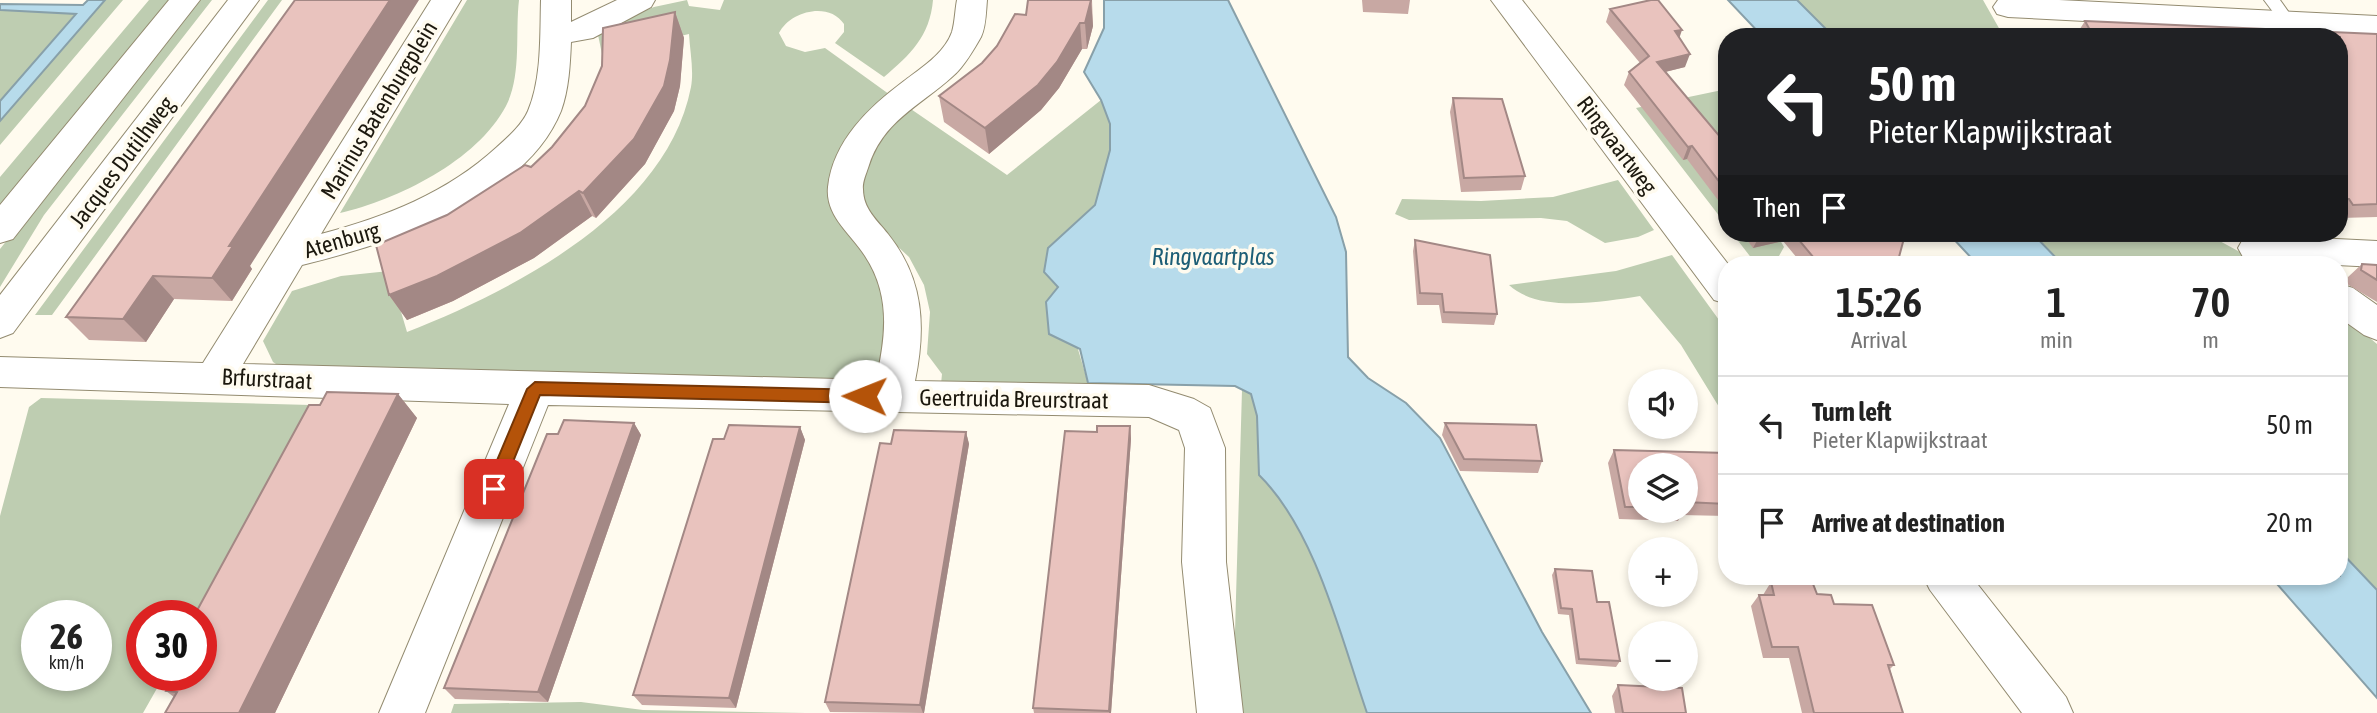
<!DOCTYPE html>
<html lang="en">
<head>
<meta charset="utf-8">
<style>
	:root { --surface:#fff; --page:#f2f2f2; --text:#222; --muted:#767676; --line:#e0e0e0 }
	body { margin:0; font-family:"Asap Condensed",sans-serif; background:var(--page); color:var(--text); height:100vh; display:flex; flex-direction:column; font-size:26px; white-space:nowrap }
	* { box-sizing:border-box; margin:0 }
	p { font-size:23px; color:var(--muted) }
	.icon { flex:none; width:38px; height:38px; fill:none; stroke:currentColor; stroke-width:2; stroke-linecap:round; stroke-linejoin:round }
	.map { position:relative; flex:1; overflow:hidden }
	.panel { position:absolute; left:1718px; top:256px; width:630px; height:329px; display:flex; flex-direction:column; background:var(--surface); border-radius:28px; box-shadow:0 4px 10px #0003 }
	.panel>* { flex:none }
	.guide { position:absolute; left:1718px; top:28px; width:630px; height:214px; border-radius:28px; box-shadow:0 4px 10px #0003; background:#202124; color:#fff; overflow:hidden }
	.buttons { position:absolute; left:1628px; top:369px; display:grid; gap:14px }
	.buttons a { display:grid; place-items:center; width:70px; height:70px; border-radius:50%; background:var(--surface); box-shadow:0 4px 10px #0003; font-size:35px }
	.speed { position:absolute; left:21px; top:600px; display:flex; gap:14px; font-size:35px; font-weight:700; text-align:center }
	.speed>* { display:grid; place-content:center; width:91px; height:91px; border-radius:50%; background:var(--surface); box-shadow:0 4px 10px #0003; line-height:1 }
	.speed small { font-size:18px; font-weight:400 }
	.speed .limit { border:10px solid #d22; background:#fff; color:#111 }
	.pin { position:absolute; display:grid; place-items:center; width:60px; height:60px; color:#fff; margin:-30px; border-radius:14px; box-shadow:0 4px 10px #0006 }
	.me { position:absolute; width:77px; margin:-38px; rotate:271deg; stroke-linejoin:round; filter:drop-shadow(0 0 5px #0008) }
	.turn { display:flex; align-items:center; gap:24px; height:147px; padding:0 35px; font-size:32px }
	.turn .icon { width:91px; height:91px; stroke-width:2.5 }
	.turn b { display:block; font-size:49px; line-height:60px }
	.then { display:flex; align-items:center; height:66px; padding:0 35px; background:#0003; gap:14px; font-size:26px }
	.eta { display:flex; justify-content:space-evenly; align-items:center; height:119px; text-align:center }
	.eta b { font-size:42px; font-weight:600; line-height:49px }
	ul { padding:0; list-style:none }
	li { display:flex; align-items:center; gap:21px; height:98px; padding:0 35px; border-top:2px solid var(--line) }
	li div { flex:1 }
	li b { display:block; font-size:26px }
	li em { font-style:normal }
	.map>svg:first-child { display:block }
	.green { fill:#becdb1; fill-rule:evenodd }
	.water { fill:#b7dbeb; stroke:#88a0a9; stroke-width:2 }
	.lines { fill:none; stroke-linecap:round; stroke-linejoin:round }
	.lane-casing { stroke:#938b70; stroke-width:2 }
	.street-casing { stroke:#938b70; stroke-width:2 }
	.secondary-casing { stroke:#938b70; stroke-width:2 }
	.lane { fill:#fff; fill-rule:evenodd }
	.street { fill:#fff; fill-rule:evenodd }
	.secondary { fill:#fff; fill-rule:evenodd }
	.wall { fill:#c8a8a3; fill-rule:evenodd }
	.shaded-wall { fill:#a38885 }
	.building { fill:#e9c3be; stroke:#a38885; stroke-width:2 }
	.route { fill:#b45309; stroke:#753606; stroke-width:2 }
	.labels { text-anchor:middle; stroke-width:7; stroke-linejoin:round; paint-order:stroke }
	.street-label { font-size:23px; fill:#1c180e; stroke:#fffbef }
	.water-label { font-size:24px; font-style:italic; fill:#1d5e76; stroke:#fffbef }
</style>
</head>
<body>
<div class="map">
<svg width="2377" height="713" viewBox="0 0 2377 713">
	<rect width="100%" height="100%" fill="#fffbef"/>
	<!-- green -->
	<path class="green" d="M 105,0 L 123,0 L 0,145 L 0,121 Z
		M 149,0 L 170,0 L 0,209 L 0,177 Z
		M 199,0 L 212,0 L 44,215 L 0,287 L 0,249 Z
		M 268,0 L 282,0 L 52,315 L 35,315 Z
		M 467,0 L 519,0 C 515,33 522,75 506,106 C 477,161 397,200 340,213 Z
		M 687,0 L 689,6 L 720,10 L 724,0 L 933,0 C 930,36 910,55 884,77 L 835,43 L 844,32 L 844,24 C 829,1 790,11 779,33 L 786,46 L 805,52 L 825,48 L 893,97 L 845,148 L 871,258 L 894,318 L 881,372 L 855,381 L 279,366 L 273,362 L 263,341 L 292,291 L 341,276 L 389,271 L 407,332 C 514,290 667,212 691,87 C 694,71 690,51 689,34 L 602,54 L 597,30 L 654,7 Z
		M 1797,0 L 1983,0 L 2004,37 L 1834,37 Z
		M 0,10 L 76,13 L 0,101 Z
		M 1727,89 L 1727,142 L 1723,146 L 1727,170 L 1727,226 L 1636,108 Z
		M 1101,100 L 1110,124 L 1110,150 L 1095,205 L 1048,248 L 1088,383 L 941,384 L 942,374 L 927,354 L 930,312 L 924,285 L 909,257 L 867,218 L 860,195 L 867,143 L 905,105 L 1007,175 Z
		M 1618,180 L 1654,230 L 1638,237 L 1605,243 L 1567,221 L 1541,218 L 1409,220 L 1395,214 L 1402,199 L 1481,201 L 1553,197 Z
		M 1732,233 L 1776,233 L 1784,247 L 1779,256 L 1756,264 Z
		M 2032,233 L 2205,233 L 2262,264 L 2062,264 Z
		M 1672,255 L 1727,331 L 1727,420 L 1681,345 L 1640,296 C 1602,302 1539,313 1509,285 L 1616,271 Z
		M 2340,313 L 2377,344 L 2377,590 L 2340,551 Z
		M 1242,390 L 1251,394 L 1257,416 L 1259,475 C 1316,531 1341,638 1367,713 L 1243,713 L 1237,694 L 1234,666 Z
		M 41,398 L 311,405 L 196,616 L 142,616 L 142,676 L 164,676 L 143,713 L 0,713 L 0,516 L 29,407 ZM 37,616 L 96,616 L 96,676 L 37,676 Z
		M 581,702 L 643,710 L 806,713 L 451,713 L 454,704 Z"/>
	<!-- water -->
	<path class="water" d="M 88,0 L 105,0 L 0,121 L 0,101 L 76,14 L 0,10 L 0,4 L 83,5 Z
		M 1104,0 L 1228,0 L 1336,217 L 1346,252 L 1348,357 L 1368,378 L 1406,403 L 1440,438 L 1542,632 L 1591,713 L 1367,713 C 1341,638 1316,531 1259,475 L 1257,416 L 1251,394 L 1235,386 L 1088,383 L 1080,349 L 1049,334 L 1046,302 L 1058,287 L 1044,272 L 1048,248 L 1095,205 L 1110,150 L 1110,124 L 1101,100 L 1084,72 L 1104,28 Z
		M 1728,0 L 1797,0 L 1834,37 L 1763,37 Z
		M 1948,233 L 2032,233 L 2062,264 L 1977,264 Z
		M 2340,551 L 2377,590 L 2377,698 L 2270,576 L 2340,576 Z"/>
	<g class="lines">
		<!-- lane casing -->
		<g class="lane-casing">
			<path id="lane" d="M 2264,0 L 2280,0 L 2295,21 L 2292,24 L 2282,24 Z"/>
		</g>
		<!-- street casing -->
		<g class="street-casing">
			<path id="street" d="M 431,0 L 461,0 L 321,234 C 385,217 447,193 497,147 C 508,137 522,125 528,111 C 542,78 540,35 541,0 L 571,0 L 571,22 L 617,0 L 655,0 L 651,7 L 593,38 L 571,42 C 570,64 569,89 561,111 C 525,201 388,244 302,265 L 243,364 L 876,380 C 886,337 891,295 865,256 C 851,234 825,216 828,187 C 833,141 869,107 904,81 C 921,68 944,54 952,32 C 955,22 955,10 957,0 L 987,0 C 986,11 986,27 981,37 C 974,49 964,67 953,76 C 919,107 882,121 868,168 C 866,174 862,183 863,189 C 863,209 877,220 888,234 C 924,279 926,327 915,381 L 1149,385 L 1194,399 L 1210,408 L 1225,448 L 1226,562 L 1243,713 L 1197,713 L 1182,562 L 1185,448 L 1179,430 L 1149,417 L 548,405 L 425,713 L 379,713 L 509,404 L 0,387 L 0,357 L 203,363 Z
				M 1491,0 L 1522,0 L 1728,264 L 1727,304 L 1714,300 Z
				M 1998,0 L 2059,0 L 2377,16 L 2377,36 L 2008,17 L 1997,14 L 1993,7 Z
				M 2256,235 L 2377,241 L 2377,267 L 2256,261 L 2243,257 L 2238,248 L 2243,239 Z
				M 2340,284 L 2353,288 L 2377,305 L 2377,340 L 2364,335 L 2340,318 Z
				M 1923,576 L 1971,576 L 2066,697 L 2073,713 L 2022,713 L 1930,590 Z"/>
		</g>
		<!-- secondary casing -->
		<g class="secondary-casing">
			<path id="secondary" d="M 169,0 L 200,0 L 13,239 L 0,243 L 0,205 Z
				M 228,0 L 259,0 L 13,333 L 0,338 L 0,295 Z"/>
		</g>
		<!-- lane -->
		<use href="#lane" class="lane"/>
		<!-- street -->
		<use href="#street" class="street"/>
		<!-- secondary -->
		<use href="#secondary" class="secondary"/>
	</g>
	<!-- wall -->
	<path class="wall" d="M 295,0 L 250,266 L 252,269 L 232,301 L 174,299 L 146,342 L 89,340 L 66,317 Z
		M 1028,0 L 1092,0 L 1093,26 L 1087,49 L 1082,49 L 1059,88 L 1041,110 L 989,154 L 944,122 L 939,96 L 982,63 L 1026,15 Z
		M 1362,0 L 1410,0 L 1408,14 L 1363,12 Z
		M 1610,9 L 1679,38 L 1685,67 L 1665,72 L 1727,145 L 1727,212 L 1687,159 L 1683,160 L 1624,85 L 1629,72 L 1640,63 L 1606,22 Z
		M 675,12 L 684,38 L 680,86 L 674,111 L 645,164 L 596,218 L 592,216 L 534,258 L 453,301 L 407,320 L 389,295 L 447,215 L 531,167 L 552,147 Z
		M 2085,21 L 2377,34 L 2377,217 L 2340,218 L 2340,37 L 2077,37 L 2076,35 Z
		M 1453,98 L 1525,176 L 1521,190 L 1461,192 L 1450,112 Z
		M 1742,233 L 1895,233 L 1894,264 L 1802,264 L 1783,241 L 1753,248 Z
		M 1415,240 L 1497,314 L 1494,325 L 1442,323 L 1439,305 L 1417,305 L 1413,251 Z
		M 2362,264 L 2377,265 L 2377,302 L 2347,284 L 2348,277 Z
		M 327,392 L 398,394 L 417,418 L 275,713 L 165,713 L 174,697 L 166,691 L 173,678 L 169,676 L 201,676 L 201,616 L 194,616 L 309,405 L 320,405 Z
		M 634,423 L 641,435 L 548,702 L 455,699 L 444,688 L 558,434 Z
		M 1445,423 L 1542,461 L 1538,473 L 1460,471 L 1442,435 Z
		M 1130,426 L 1131,439 L 1111,713 L 1034,713 L 1033,708 L 1097,432 Z
		M 800,427 L 805,440 L 736,708 L 642,705 L 633,695 L 724,439 Z
		M 966,432 L 969,444 L 924,713 L 830,712 L 825,702 L 891,444 Z
		M 1614,450 L 1727,453 L 1727,516 L 1681,515 L 1678,521 L 1619,519 L 1608,463 ZM 1640,466 L 1685,466 L 1685,511 L 1640,511 Z
		M 1555,569 L 1597,602 L 1620,661 L 1616,667 L 1576,664 L 1569,615 L 1558,614 L 1552,575 Z
		M 1771,582 L 1817,594 L 1834,604 L 1894,665 L 1890,669 L 1903,713 L 1802,713 L 1789,658 L 1763,658 L 1751,606 L 1759,595 L 1763,595 Z
		M 1618,685 L 1686,713 L 1615,713 L 1612,696 Z"/>
	<!-- shaded-wall -->
	<path class="shaded-wall" d="M 390,0 L 419,0 L 250,266 L 252,269 L 232,301 L 212,278 L 229,246 Z
		M 1091,0 L 1093,26 L 1087,49 L 1085,23 Z
		M 675,12 L 684,38 L 680,86 L 674,111 L 645,164 L 596,218 L 583,193 Z
		M 1080,23 L 1082,49 L 1059,88 L 1041,110 L 989,154 L 985,128 Z
		M 1682,30 L 1678,42 L 1675,31 Z
		M 1690,54 L 1685,67 L 1653,75 L 1657,62 Z
		M 1692,146 L 1687,159 L 1683,160 L 1688,147 Z
		M 579,191 L 592,216 L 534,258 L 453,301 L 407,320 L 389,295 Z
		M 1772,233 L 1788,233 L 1783,241 L 1753,248 L 1760,235 Z
		M 153,276 L 174,299 L 146,342 L 123,319 Z
		M 398,394 L 417,418 L 275,713 L 239,713 Z
		M 634,423 L 641,435 L 548,702 L 538,692 Z
		M 1130,426 L 1131,439 L 1111,713 L 1109,713 Z
		M 800,427 L 805,440 L 736,708 L 729,698 Z
		M 966,432 L 969,444 L 924,713 L 923,713 L 920,705 Z"/>
	<!-- building -->
	<path class="building" d="M 295,0 L 390,0 L 229,246 L 233,246 L 212,278 L 153,276 L 123,319 L 66,317 Z
		M 1028,0 L 1091,0 L 1085,23 L 1080,23 L 1057,62 L 1038,85 L 985,128 L 939,96 L 982,63 L 997,46 L 1015,14 L 1026,15 Z
		M 1651,0 L 1658,0 L 1682,30 L 1675,31 L 1690,54 L 1657,62 L 1727,145 L 1727,192 L 1692,146 L 1688,147 L 1629,72 L 1649,56 L 1610,9 Z
		M 675,12 L 670,60 L 664,86 L 634,139 L 583,193 L 579,191 L 520,233 L 437,276 L 389,295 L 376,245 L 447,215 L 525,165 L 531,167 L 552,147 L 585,106 L 602,66 L 603,28 Z
		M 2085,21 L 2377,34 L 2377,204 L 2353,205 L 2349,199 L 2340,199 L 2340,37 L 2088,37 L 2085,32 L 2091,32 Z
		M 1453,98 L 1502,99 L 1525,176 L 1464,178 Z
		M 1758,233 L 1772,233 L 1760,235 Z
		M 1793,233 L 1895,233 L 1903,242 L 1899,257 L 1894,264 L 1819,264 Z
		M 1415,240 L 1490,255 L 1497,314 L 1444,312 L 1442,294 L 1420,293 Z
		M 2362,264 L 2377,265 L 2377,280 L 2361,270 Z
		M 327,392 L 398,394 L 239,713 L 165,713 L 177,692 L 166,691 L 174,676 L 201,676 L 201,616 L 194,616 L 309,405 L 320,405 Z
		M 564,420 L 634,423 L 538,692 L 444,688 L 547,434 L 558,434 Z
		M 1445,423 L 1536,425 L 1542,461 L 1464,459 Z
		M 729,425 L 800,427 L 729,698 L 633,695 L 713,439 L 724,439 Z
		M 1097,426 L 1130,426 L 1109,711 L 1033,708 L 1065,431 L 1097,432 Z
		M 894,430 L 966,432 L 920,705 L 825,702 L 880,443 L 891,444 Z
		M 1614,450 L 1727,453 L 1727,504 L 1685,502 L 1685,466 L 1640,466 L 1640,507 L 1625,507 Z
		M 1555,569 L 1592,571 L 1597,602 L 1609,602 L 1620,661 L 1579,659 L 1572,609 L 1561,608 Z
		M 1771,582 L 1813,584 L 1817,594 L 1831,595 L 1834,604 L 1872,605 L 1894,665 L 1888,665 L 1903,713 L 1814,713 L 1798,647 L 1772,647 L 1759,595 L 1774,595 Z
		M 1618,685 L 1682,688 L 1686,713 L 1623,713 Z"/>
	<!-- route -->
	<path class="route" d="M 535,382 L 865,390 L 873,396 L 865,403 L 540,395 L 500,494 L 488,494 L 485,489 L 527,389 Z"/>
	<g class="labels">
		<!-- street labels -->
		<g class="street-label">
			<text transform="translate(379 110) rotate(-59)" y="8">Marinus Batenburgplein</text>
			<text transform="translate(1617 145) rotate(53)" y="8">Ringvaartweg</text>
			<text transform="translate(122 162) rotate(-53)" y="8">Jacques Dutilhweg</text>
			<text transform="translate(342 240) rotate(-16)" y="8">Atenburg</text>
			<text transform="translate(267 379) rotate(3)" y="8">Brfurstraat</text>
			<text transform="translate(1014 399) rotate(1)" y="8">Geertruida Breurstraat</text>
		</g>
		<!-- water labels -->
		<g class="water-label">
			<text x="1213" y="265">Ringvaartplas</text>
		</g>
	</g>
</svg>
<div class="buttons">
<a><svg class="icon" aria-label="sound" viewBox="0 0 24 24"><path d="M4 9h4l5-4v14l-5-4H4zM17 9q2 3 0 6"/></svg></a>
<a><svg class="icon" aria-label="layers" viewBox="0 0 24 24"><path d="M12 4l9 5-9 5-9-5zM3 14l9 5 9-5"/></svg></a>
<a>+</a>
<a>−</a>
</div>
<div class="speed"><div>26<small>km/h</small></div><div class="limit">30</div></div>
<div class="pin" style="left:494px;top:489px;background:#d93025"><svg class="icon" aria-label="arrive" viewBox="0 0 24 24"><path d="M6 21V4h12l-3 4 3 4H6"/></svg></div>
<svg class="me" style="left:865px;top:396px" viewBox="-20 -20 40 40"><circle r="19" fill="#fff"/><path d="M0-13L10 11 0 6-10 11z" fill="#b45309"/></svg>
<div class="guide">
<div class="turn"><svg class="icon" aria-label="left" viewBox="0 0 24 24"><path d="M17 20v-9H6M10 6l-5 5 5 5"/></svg><div><b>50 m</b>Pieter Klapwijkstraat</div></div>
<div class="then">Then<svg class="icon" aria-label="arrive" viewBox="0 0 24 24"><path d="M6 21V4h12l-3 4 3 4H6"/></svg></div>
</div>
<section class="panel">
<div class="eta">
<div><b>15:26</b><p>Arrival</p></div>
<div><b>1</b><p>min</p></div>
<div><b>70</b><p>m</p></div>
</div>
<ul>
<li><svg class="icon" aria-label="left" viewBox="0 0 24 24"><path d="M17 20v-9H6M10 6l-5 5 5 5"/></svg><div><b>Turn left</b><p>Pieter Klapwijkstraat</p></div><em>50 m</em></li>
<li><svg class="icon" aria-label="arrive" viewBox="0 0 24 24"><path d="M6 21V4h12l-3 4 3 4H6"/></svg><div><b>Arrive at destination</b></div><em>20 m</em></li>
</ul>
</section>
</div>
</body>
</html>
